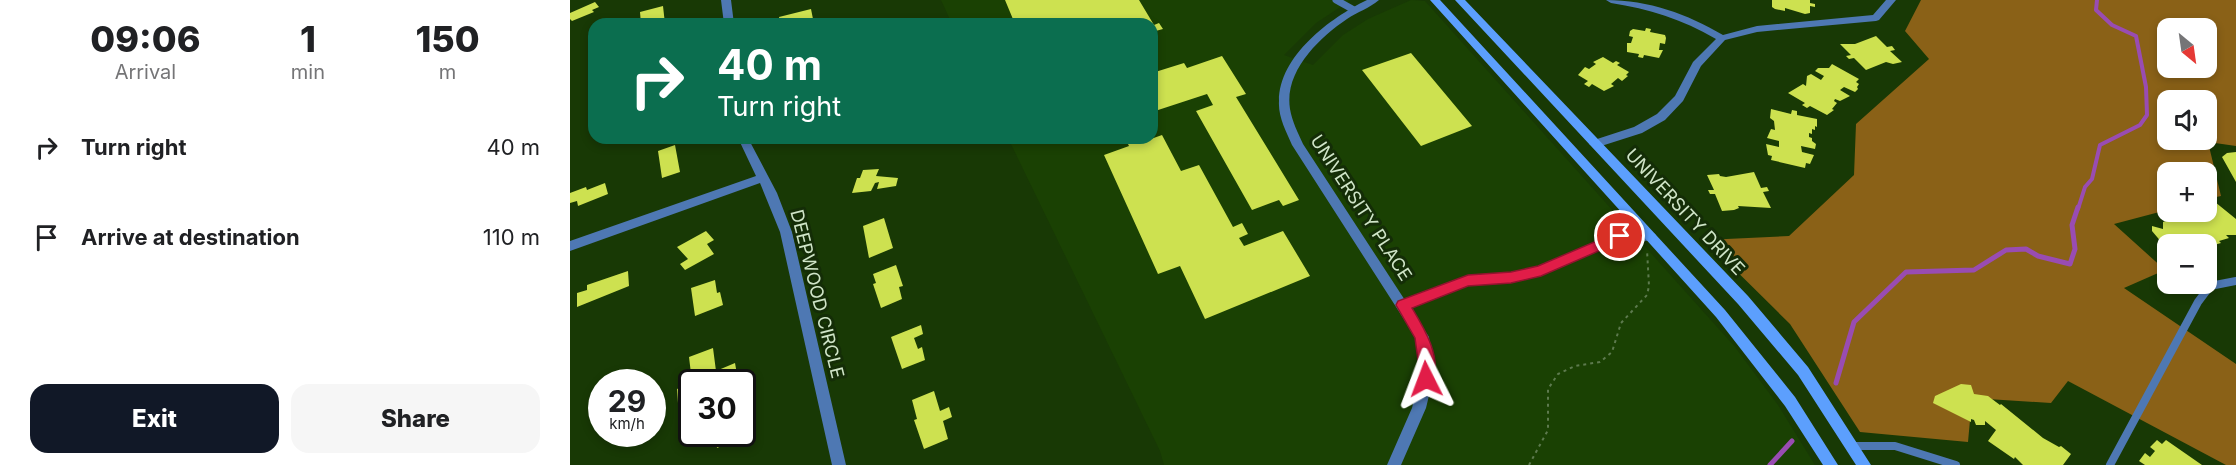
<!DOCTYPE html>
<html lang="en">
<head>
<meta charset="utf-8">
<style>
	:root { --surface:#fff; --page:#f6f6f6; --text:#202124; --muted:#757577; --accent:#111827 }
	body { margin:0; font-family:Inter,sans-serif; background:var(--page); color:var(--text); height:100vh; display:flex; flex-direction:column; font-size:22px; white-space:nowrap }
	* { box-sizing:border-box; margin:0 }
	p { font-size:20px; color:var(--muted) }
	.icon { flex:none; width:33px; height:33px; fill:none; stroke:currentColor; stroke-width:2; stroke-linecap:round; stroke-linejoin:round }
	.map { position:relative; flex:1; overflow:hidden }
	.details { display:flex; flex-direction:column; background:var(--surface); width:570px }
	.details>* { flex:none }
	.guide { position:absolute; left:18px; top:18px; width:570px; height:126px; border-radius:18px; box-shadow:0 3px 9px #0003; background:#0b6e4f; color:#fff; overflow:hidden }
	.needle { width:39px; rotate:151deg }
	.buttons { position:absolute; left:1587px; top:18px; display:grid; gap:12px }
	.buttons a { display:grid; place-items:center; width:60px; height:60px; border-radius:12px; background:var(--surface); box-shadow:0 3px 9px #0003; font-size:30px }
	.speed { position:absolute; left:18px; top:369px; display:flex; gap:12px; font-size:30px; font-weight:700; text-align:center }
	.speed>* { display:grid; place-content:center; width:78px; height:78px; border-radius:50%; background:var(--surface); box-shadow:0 3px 9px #0003; line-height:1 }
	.speed small { font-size:15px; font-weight:400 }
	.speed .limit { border:3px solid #111; border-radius:9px; background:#fff; color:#111 }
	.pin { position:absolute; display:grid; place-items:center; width:51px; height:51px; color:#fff; margin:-26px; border:3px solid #fff; border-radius:50%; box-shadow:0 2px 6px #0007 }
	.me { position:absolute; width:66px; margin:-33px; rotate:357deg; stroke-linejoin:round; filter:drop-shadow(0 0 4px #0008) }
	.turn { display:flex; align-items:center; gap:21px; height:126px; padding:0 30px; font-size:27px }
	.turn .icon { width:78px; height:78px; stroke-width:2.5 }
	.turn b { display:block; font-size:42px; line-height:51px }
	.eta { display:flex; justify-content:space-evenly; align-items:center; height:102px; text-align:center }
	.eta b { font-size:36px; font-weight:800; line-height:42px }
	.button { display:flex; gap:12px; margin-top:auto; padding:12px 30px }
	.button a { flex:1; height:69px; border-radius:18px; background:var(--accent); color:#fff; font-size:24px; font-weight:800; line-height:69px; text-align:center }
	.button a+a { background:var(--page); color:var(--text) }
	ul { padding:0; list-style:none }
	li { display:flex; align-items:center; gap:18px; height:90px; padding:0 30px }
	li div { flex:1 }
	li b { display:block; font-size:22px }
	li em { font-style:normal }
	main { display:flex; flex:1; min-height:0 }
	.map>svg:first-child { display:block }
	.built { fill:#1a4103 }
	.forest { fill:#8a6117; fill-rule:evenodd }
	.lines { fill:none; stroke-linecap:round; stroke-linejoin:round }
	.stream-far1 { stroke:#994cb2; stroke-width:4 }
	.stream { stroke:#994cb2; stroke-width:5 }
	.building { fill:#cde150 }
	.path { stroke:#5d7a4e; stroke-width:2; stroke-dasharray:3 4; stroke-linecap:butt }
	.service-far1 { stroke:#4e78b3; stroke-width:7 }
	.service { stroke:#4e78b3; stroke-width:8 }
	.minor { fill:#4e78b3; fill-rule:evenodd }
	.secondary { fill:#5c9ffd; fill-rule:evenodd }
	.route { fill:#e11d48; stroke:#92132f; stroke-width:1.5 }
	.labels { text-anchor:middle; stroke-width:6; stroke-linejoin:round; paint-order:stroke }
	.street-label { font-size:18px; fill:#d0e5c8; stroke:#142d07 }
</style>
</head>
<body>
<main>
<section class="details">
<div class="eta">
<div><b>09:06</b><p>Arrival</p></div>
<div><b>1</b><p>min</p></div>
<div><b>150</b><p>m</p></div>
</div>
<ul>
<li><svg class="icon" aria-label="right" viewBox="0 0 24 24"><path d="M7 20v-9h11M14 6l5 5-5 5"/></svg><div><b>Turn right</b></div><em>40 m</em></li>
<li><svg class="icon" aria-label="arrive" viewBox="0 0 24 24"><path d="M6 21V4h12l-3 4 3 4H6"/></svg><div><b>Arrive at destination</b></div><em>110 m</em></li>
</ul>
<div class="button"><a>Exit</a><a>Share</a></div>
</section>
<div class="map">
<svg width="1666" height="465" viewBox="0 0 1666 465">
	<rect width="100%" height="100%" fill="#183905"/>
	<!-- built -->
	<path class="built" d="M 371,0 L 781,0 L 746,23 L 714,55 L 743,65 L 773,35 L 798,19 L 841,0 L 855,1 L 1165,347 L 1208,405 L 1245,465 L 594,465 L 590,451 L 438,138 L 582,138 L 582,24 L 382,24 Z"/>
	<!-- forest -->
	<path class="forest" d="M 1351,0 L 1666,0 L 1666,146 L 1638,142 L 1651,196 L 1637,199 L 1636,172 L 1598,172 L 1597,210 L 1544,224 L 1595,270 L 1554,288 L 1666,364 L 1666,465 L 1656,465 L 1498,381 L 1481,403 L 1402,398 L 1398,442 L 1290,432 L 1220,324 L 1135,240 L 1219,236 L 1284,175 L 1286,124 L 1359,59 L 1335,31 ZM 1598,28 L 1636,28 L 1636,68 L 1598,68 ZM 1598,100 L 1636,100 L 1636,140 L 1598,140 Z"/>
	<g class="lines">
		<!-- stream-far1 -->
		<path class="stream-far1" d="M 1508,209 L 1515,187 L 1522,179 L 1530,145 L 1570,125 L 1577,115 L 1576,87 L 1566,36 L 1542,25 L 1526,10 L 1527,0"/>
		<!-- stream -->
		<path class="stream" d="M 1266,383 L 1284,322 L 1336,272 L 1404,270 L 1436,250 L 1456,249 L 1468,256 L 1500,264 L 1505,249 L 1502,225 L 1508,207
			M 1200,465 L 1222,441"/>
	</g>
	<!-- building -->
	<path class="building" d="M 435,0 L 569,0 L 584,25 L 589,23 L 593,29 L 582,32 L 582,24 L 445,24 Z
		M 1202,0 L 1240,0 L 1240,3 L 1245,4 L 1245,7 L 1240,6 L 1240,13 L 1235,14 L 1215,8 L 1215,11 L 1205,9 L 1202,7 Z
		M 25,2 L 29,7 L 22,10 L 24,12 L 2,21 L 0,19 L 0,13 Z
		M 93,6 L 95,24 L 71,24 L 70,12 Z
		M 241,9 L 243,19 L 224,24 L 210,24 L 209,17 Z
		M 1076,28 L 1081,29 L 1080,32 L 1095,35 L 1096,38 L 1095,44 L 1090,43 L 1089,50 L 1093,50 L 1089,58 L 1074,55 L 1073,58 L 1068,57 L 1069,54 L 1057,52 L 1057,43 L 1061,43 L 1063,37 L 1059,36 L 1060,31 L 1063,29 L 1075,31 Z
		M 1306,36 L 1317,47 L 1322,46 L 1325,50 L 1320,51 L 1332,62 L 1323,64 L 1316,62 L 1296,70 L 1284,58 L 1279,59 L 1276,56 L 1281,55 L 1270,44 L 1285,44 Z
		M 841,53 L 902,126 L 851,146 L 792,70 Z
		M 652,56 L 676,94 L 666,97 L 729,200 L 713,206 L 709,200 L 682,210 L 626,111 L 643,105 L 637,94 L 582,112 L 582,73 L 614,63 L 617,68 Z
		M 1033,57 L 1043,63 L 1046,61 L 1050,63 L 1047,65 L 1059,72 L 1056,75 L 1058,76 L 1052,81 L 1048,78 L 1041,84 L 1044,86 L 1034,91 L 1022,84 L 1019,87 L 1014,84 L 1018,81 L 1008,75 L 1015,67 L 1019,69 L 1026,64 L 1023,62 Z
		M 1262,64 L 1289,79 L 1286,82 L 1289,84 L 1287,87 L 1288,89 L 1285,92 L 1274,87 L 1270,90 L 1280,96 L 1270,101 L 1265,99 L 1264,101 L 1267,103 L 1262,109 L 1264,110 L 1257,115 L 1240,106 L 1237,108 L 1232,105 L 1235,103 L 1218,93 L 1233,84 L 1236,86 L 1237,76 L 1241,74 L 1251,80 L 1254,76 L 1245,71 L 1248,68 L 1259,68 Z
		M 1201,109 L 1221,114 L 1222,110 L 1227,111 L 1227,115 L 1247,119 L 1247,127 L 1245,126 L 1245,130 L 1242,129 L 1242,134 L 1239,133 L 1239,137 L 1242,138 L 1242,141 L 1246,144 L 1245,149 L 1231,146 L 1232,152 L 1244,155 L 1240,164 L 1236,163 L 1235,168 L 1201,160 L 1202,156 L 1198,155 L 1196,144 L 1209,147 L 1209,141 L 1197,138 L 1201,129 L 1205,130 L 1204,121 L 1200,118 Z
		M 592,135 L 611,171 L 629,165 L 663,227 L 672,223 L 678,234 L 669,238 L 674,246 L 713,231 L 740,276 L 635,319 L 610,266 L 588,274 L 534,155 L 559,146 L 555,138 L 564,138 L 567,144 Z
		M 105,145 L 110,172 L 92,178 L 88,151 Z
		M 1666,152 L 1666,182 L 1652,157 L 1657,153 Z
		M 309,169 L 306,176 L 328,178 L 326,186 L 307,189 L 309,182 L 305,183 L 301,191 L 282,193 L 287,178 L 290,178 L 293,170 Z
		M 1184,172 L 1191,188 L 1197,187 L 1199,191 L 1193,192 L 1201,208 L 1168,206 L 1169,208 L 1164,210 L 1152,211 L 1145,194 L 1140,194 L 1138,190 L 1144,190 L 1137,175 L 1149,174 L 1150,176 L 1156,177 Z
		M 35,183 L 38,194 L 8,206 L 7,201 L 0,203 L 0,193 L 16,187 L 17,190 Z
		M 1645,202 L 1666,219 L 1666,235 L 1656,235 L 1659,238 L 1649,241 L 1651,243 L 1644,245 L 1630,234 L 1622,237 L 1628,239 L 1628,244 L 1622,242 L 1622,244 L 1598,244 L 1598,250 L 1582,231 L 1582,226 L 1593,229 L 1593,222 L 1602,219 L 1600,217 L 1622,212 L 1631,214 L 1636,212 L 1636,207 L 1640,205 L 1638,204 Z
		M 314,218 L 323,248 L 299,258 L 293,226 Z
		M 136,231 L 144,240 L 137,244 L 144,254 L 115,270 L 110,264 L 118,259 L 107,247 Z
		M 326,265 L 333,286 L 329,287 L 332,299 L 311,308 L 303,284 L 306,283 L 303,274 Z
		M 58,271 L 59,286 L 7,307 L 7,293 L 17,290 L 17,285 Z
		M 145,280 L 147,293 L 150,292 L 153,305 L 125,316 L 121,288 Z
		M 351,325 L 353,334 L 344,338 L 348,349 L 352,347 L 355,360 L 332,369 L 321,337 Z
		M 143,348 L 146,371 L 165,363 L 168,380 L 160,382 L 122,382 L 119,357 Z
		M 122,383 L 122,398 L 108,403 L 107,389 Z
		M 1391,384 L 1401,385 L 1404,394 L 1418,396 L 1430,405 L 1431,404 L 1473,438 L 1489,447 L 1491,446 L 1501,454 L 1493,465 L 1453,465 L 1445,457 L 1444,459 L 1418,441 L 1426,430 L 1415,421 L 1415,425 L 1406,425 L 1404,420 L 1401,419 L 1401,422 L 1363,403 L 1365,396 Z
		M 364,391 L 370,411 L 379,407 L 382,417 L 373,421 L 378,439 L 354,449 L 344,420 L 347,419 L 342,400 Z
		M 179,412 L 180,419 L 175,422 L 177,435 L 147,448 L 146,440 L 137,444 L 135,434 L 172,434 L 172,414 Z
		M 1587,440 L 1592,444 L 1596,440 L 1632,465 L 1575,465 L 1569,461 L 1575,453 L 1580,457 L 1585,451 L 1580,447 Z"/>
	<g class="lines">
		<!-- path -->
		<path class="path" d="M 959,465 L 978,430 L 978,389 L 988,374 L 1005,366 L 1030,362 L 1042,352 L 1051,323 L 1077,295 L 1079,286 L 1077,250"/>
		<!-- service-far1 -->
		<path class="service-far1" d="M 766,0 L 784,10"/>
		<!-- service -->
		<path class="service" d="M 1050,236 L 1062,215
			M 833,305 L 898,280 L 941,278 L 971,271 L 1050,236 L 1082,237
			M 1283,446 L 1325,446 L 1386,465
			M 1540,465 L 1628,302 L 1640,286 L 1666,281"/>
		<!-- minor -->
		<path class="minor" d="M 151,0 L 161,0 L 164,24 L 154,24 Z
			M 797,0 L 809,0 C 800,8 787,12 777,19 C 749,38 714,71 720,109 C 722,121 728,133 733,144 L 859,337 L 863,379 L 856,408 L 831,465 L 817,465 L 842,408 L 849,379 L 846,338 L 722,145 C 716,131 708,117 709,101 C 709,56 760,18 797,0 Z
			M 1036,0 C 1079,0 1117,14 1153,35 L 1187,26 L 1303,15 L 1316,0 L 1326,0 L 1309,20 L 1306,21 L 1187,32 L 1155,40 L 1131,66 L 1113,101 L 1095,120 L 1072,133 L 1025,148 L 1019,144 L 1021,141 L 1064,127 L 1087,114 L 1105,96 L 1123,62 L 1146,39 C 1112,19 1079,9 1041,3 Z
			M 168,138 L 178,138 L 207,193 L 222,232 L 276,465 L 262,465 L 210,232 L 190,183 L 0,251 L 0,241 L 186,176 Z"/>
		<!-- secondary -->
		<path class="secondary" d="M 860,0 L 870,0 L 1155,310 L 1225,397 L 1268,465 L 1253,465 L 1215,406 L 1146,317 Z
			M 885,0 L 895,0 L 1178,296 L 1238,367 L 1301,465 L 1286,465 L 1228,375 L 1168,304 Z"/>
	</g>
	<!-- route -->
	<path class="route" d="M 1050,231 L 1056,236 L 1054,240 L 971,276 L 941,283 L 898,286 L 842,308 C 854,328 873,359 862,383 L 856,385 L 851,383 L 845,338 L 826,305 L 828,301 L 898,275 L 941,272 L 968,266 Z"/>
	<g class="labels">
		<!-- street labels -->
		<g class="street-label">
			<text transform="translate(791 208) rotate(57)" y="6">UNIVERSITY PLACE</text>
			<text transform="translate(1115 212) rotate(47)" y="6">UNIVERSITY DRIVE</text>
			<text transform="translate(247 294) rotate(76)" y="6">DEEPWOOD CIRCLE</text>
		</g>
	</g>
</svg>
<div class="buttons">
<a><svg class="needle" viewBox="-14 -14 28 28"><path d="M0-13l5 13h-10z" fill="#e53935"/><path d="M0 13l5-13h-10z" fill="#757577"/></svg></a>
<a><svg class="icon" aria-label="sound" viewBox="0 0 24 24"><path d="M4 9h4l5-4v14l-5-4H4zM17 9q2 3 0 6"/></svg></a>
<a>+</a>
<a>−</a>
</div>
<div class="speed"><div>29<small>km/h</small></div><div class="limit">30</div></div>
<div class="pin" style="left:1050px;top:236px;background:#d93025"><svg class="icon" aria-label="arrive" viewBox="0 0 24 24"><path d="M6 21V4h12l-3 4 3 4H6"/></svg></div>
<svg class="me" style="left:856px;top:379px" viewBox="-20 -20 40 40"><path d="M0-17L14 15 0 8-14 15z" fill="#e11d48" stroke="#fff" stroke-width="4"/></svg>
<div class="guide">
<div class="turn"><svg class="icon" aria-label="right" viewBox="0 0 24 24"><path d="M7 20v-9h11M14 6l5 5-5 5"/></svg><div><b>40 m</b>Turn right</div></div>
</div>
</div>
</main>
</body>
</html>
